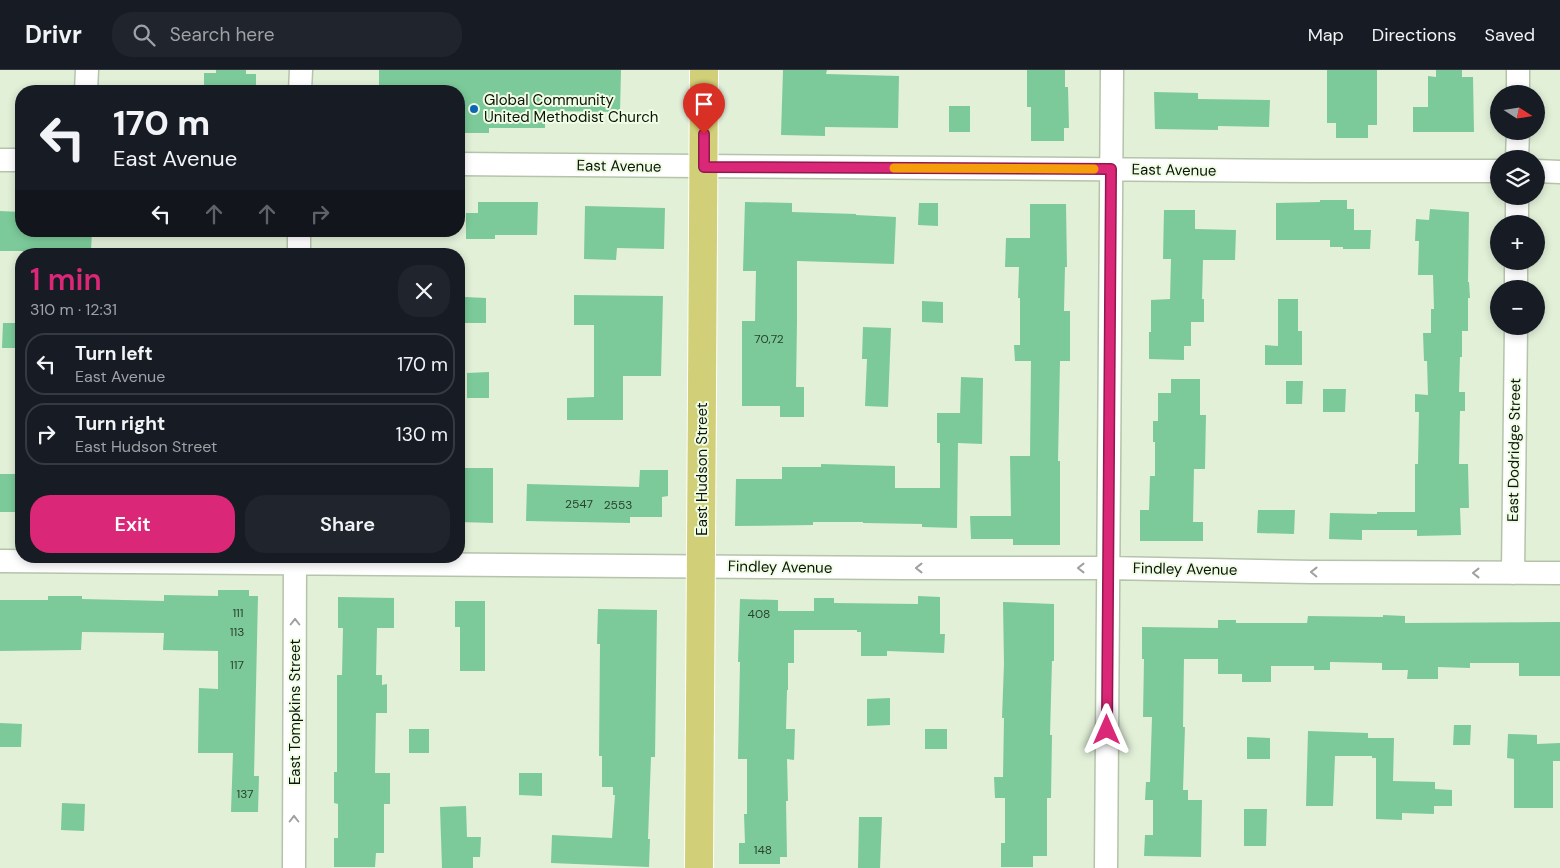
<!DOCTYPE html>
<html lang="en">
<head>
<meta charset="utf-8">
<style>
	:root { --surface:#171b24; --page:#20242c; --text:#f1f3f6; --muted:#9ea1a6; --line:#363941; --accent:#db2777 }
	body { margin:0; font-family:"DM Sans",sans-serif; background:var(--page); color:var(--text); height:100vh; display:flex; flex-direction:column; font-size:19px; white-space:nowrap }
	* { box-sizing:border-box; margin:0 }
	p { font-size:16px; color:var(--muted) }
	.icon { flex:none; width:28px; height:28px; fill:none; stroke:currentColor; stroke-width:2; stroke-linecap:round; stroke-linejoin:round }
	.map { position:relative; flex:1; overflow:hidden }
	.side { position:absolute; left:15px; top:178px; width:450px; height:315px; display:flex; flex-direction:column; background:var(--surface); border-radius:20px; box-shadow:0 2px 8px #0003 }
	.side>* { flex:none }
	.hud { position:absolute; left:15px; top:15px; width:450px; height:152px; border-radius:20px; box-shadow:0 2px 8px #0003; background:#171b24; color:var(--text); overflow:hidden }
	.needle { width:32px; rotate:102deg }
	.fabs { position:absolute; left:1490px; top:15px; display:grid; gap:10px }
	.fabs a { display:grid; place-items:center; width:55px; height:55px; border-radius:50%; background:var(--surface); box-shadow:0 2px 8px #0003; font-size:25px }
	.pin { position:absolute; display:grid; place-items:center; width:42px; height:42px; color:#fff; margin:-51px -21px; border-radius:50% 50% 50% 0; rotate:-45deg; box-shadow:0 0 5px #0007 }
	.pin .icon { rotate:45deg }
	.me { position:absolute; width:55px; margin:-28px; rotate:0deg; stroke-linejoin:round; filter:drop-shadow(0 0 4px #0008) }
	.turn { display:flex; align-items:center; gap:18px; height:105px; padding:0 15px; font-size:22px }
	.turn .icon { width:65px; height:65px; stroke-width:2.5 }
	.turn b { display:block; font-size:35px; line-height:42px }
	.lanes { display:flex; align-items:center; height:48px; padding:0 15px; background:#0003; justify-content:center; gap:25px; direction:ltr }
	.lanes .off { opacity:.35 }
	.round { display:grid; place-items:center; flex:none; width:52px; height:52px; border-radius:20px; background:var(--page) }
	.head { display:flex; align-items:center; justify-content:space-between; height:85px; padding:0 15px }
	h1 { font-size:30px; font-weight:600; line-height:38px; color:var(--accent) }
	.action { display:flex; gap:10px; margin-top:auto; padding:10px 15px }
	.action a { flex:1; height:58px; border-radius:20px; background:var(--accent); color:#fff; font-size:20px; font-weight:600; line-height:58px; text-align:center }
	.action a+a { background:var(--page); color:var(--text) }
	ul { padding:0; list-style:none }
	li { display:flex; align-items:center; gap:15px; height:62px; margin:0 10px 8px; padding:0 5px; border:2px solid var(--line); border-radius:20px }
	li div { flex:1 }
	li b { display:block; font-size:19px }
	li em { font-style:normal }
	header { display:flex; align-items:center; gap:30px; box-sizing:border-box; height:70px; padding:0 25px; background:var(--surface); border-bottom:1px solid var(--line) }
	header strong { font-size:24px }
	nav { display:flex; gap:28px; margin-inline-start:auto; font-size:18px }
	.search { width:350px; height:45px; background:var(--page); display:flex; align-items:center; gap:12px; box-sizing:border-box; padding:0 18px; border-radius:20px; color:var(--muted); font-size:19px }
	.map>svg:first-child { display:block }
	.building { fill:#7cca99 }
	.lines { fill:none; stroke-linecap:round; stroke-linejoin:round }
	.minor-casing { stroke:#b5c3ab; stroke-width:25 }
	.major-casing { stroke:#fff; stroke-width:30 }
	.minor { stroke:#fff; stroke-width:22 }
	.major { stroke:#d1cf77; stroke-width:28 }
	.oneway { stroke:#9fa19d }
	.route-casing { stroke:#8e194d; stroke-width:12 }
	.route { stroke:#db2777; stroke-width:9 }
	.slow { stroke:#f59e0b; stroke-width:9 }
	.poi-dot { fill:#0c68b5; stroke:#effde5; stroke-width:2 }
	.labels { text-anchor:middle; stroke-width:4; stroke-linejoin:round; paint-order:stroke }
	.number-label { font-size:12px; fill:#2a412e }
	.poi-label { font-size:15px; fill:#0e130a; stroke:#effde5; text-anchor:start }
	.street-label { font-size:15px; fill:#0e130a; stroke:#effde5 }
</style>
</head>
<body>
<header>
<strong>Drivr</strong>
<div class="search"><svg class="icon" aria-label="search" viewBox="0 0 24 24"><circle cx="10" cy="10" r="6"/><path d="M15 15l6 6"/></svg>Search here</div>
<nav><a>Map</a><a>Directions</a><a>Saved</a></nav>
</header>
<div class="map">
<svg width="1560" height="798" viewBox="0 0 1560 798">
	<rect width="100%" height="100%" fill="#e2f0d8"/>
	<!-- building -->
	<path class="building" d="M 216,0 L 246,0 L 246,4 L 256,4 L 256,21 L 204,21 L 204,3 L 216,3 Z
		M 379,0 L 621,0 L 620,42 L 545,41 L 545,58 L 489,58 L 489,63 L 459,63 L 459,21 L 379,21 Z
		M 783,0 L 827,0 L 826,4 L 899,6 L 898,58 L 825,57 L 825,66 L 781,65 Z
		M 1027,0 L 1065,0 L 1065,17 L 1068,17 L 1069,58 L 1064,58 L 1064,71 L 1031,71 L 1031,37 L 1027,37 Z
		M 1327,0 L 1377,0 L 1377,55 L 1368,55 L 1368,68 L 1336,68 L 1336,53 L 1327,53 Z
		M 1436,0 L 1462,0 L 1462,7 L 1473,7 L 1474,62 L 1413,62 L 1413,37 L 1428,37 L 1428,6 L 1436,7 Z
		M 1154,22 L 1198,23 L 1198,29 L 1270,30 L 1269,57 L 1218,56 L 1218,60 L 1155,59 Z
		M 949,36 L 970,36 L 970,62 L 949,62 Z
		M 1320,130 L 1347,130 L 1347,139 L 1354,139 L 1354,160 L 1371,160 L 1370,179 L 1343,179 L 1343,177 L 1330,177 L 1330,170 L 1276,170 L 1276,133 L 1320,132 Z
		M 478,132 L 538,132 L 537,165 L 495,165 L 495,169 L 466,169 L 466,143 L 478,143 Z
		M 745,132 L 792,133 L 792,142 L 856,144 L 856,145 L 896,147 L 894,194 L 797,191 L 797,252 L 796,317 L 804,317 L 804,347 L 780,347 L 780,336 L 742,336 L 742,251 L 755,251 L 756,201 L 743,201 Z
		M 919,133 L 938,133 L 938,156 L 918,155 Z
		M 1030,134 L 1066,134 L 1067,197 L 1065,197 L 1064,241 L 1070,241 L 1070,291 L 1060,291 L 1058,391 L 1060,391 L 1060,475 L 1013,475 L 1013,469 L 971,469 L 970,446 L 1011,446 L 1010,386 L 1030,386 L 1031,291 L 1015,291 L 1014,275 L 1020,275 L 1020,228 L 1018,228 L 1019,197 L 1005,197 L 1006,168 L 1030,168 Z
		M 585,136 L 665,138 L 664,179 L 617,178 L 616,190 L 584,189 Z
		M 1430,139 L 1469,142 L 1468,212 L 1469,212 L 1470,228 L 1468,228 L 1468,261 L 1462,261 L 1462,287 L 1460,287 L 1459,322 L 1465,322 L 1465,341 L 1460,341 L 1459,394 L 1468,394 L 1469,438 L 1460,438 L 1461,465 L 1417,466 L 1417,460 L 1362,460 L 1362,470 L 1329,469 L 1330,443 L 1377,444 L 1377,442 L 1415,442 L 1415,394 L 1418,394 L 1419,342 L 1415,342 L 1415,324 L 1428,325 L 1427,291 L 1424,291 L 1423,263 L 1431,263 L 1431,239 L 1434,239 L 1433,205 L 1418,205 L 1419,171 L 1415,171 L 1416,149 L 1429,150 Z
		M 1164,140 L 1195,140 L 1195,159 L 1236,160 L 1235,190 L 1203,190 L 1202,229 L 1204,229 L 1204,252 L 1191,252 L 1191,276 L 1184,276 L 1184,290 L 1149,289 L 1149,262 L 1151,262 L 1151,230 L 1170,229 L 1171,189 L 1163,189 Z
		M 0,141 L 21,142 L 21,161 L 92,161 L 91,181 L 87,181 L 87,184 L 32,184 L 32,181 L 0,181 Z
		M 574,225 L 663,226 L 661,306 L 623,306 L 623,350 L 567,350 L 567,328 L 594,327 L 594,255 L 574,255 Z
		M 465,227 L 486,228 L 486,253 L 464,253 Z
		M 1278,229 L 1298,229 L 1298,261 L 1302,261 L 1302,295 L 1265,295 L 1265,275 L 1278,276 Z
		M 922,231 L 943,232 L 943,253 L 922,252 Z
		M 3,253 L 21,253 L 21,278 L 2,278 Z
		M 863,257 L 891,258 L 888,337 L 865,336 L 867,289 L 862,289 Z
		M 489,302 L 489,328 L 467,328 L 467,303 Z
		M 961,307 L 983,308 L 982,374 L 958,373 L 957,458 L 922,457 L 922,454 L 863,453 L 863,452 L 813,452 L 813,455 L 735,456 L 736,409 L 782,409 L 782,397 L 821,397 L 821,394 L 895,396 L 895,418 L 940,418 L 940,373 L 937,373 L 937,343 L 960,343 Z
		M 1171,309 L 1200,309 L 1200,345 L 1206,345 L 1205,399 L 1194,399 L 1193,452 L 1203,452 L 1203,471 L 1140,471 L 1140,440 L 1149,440 L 1150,406 L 1155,406 L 1155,372 L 1153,372 L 1153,351 L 1158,351 L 1158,323 L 1171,323 Z
		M 1286,311 L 1303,311 L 1302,334 L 1286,334 Z
		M 1323,319 L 1346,319 L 1345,342 L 1323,342 Z
		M 459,398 L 493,398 L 493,453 L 459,452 Z
		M 640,400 L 668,400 L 668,426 L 662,427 L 662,447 L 630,447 L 630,453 L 526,451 L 527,414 L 639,417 Z
		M 0,404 L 21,404 L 21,442 L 0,442 Z
		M 1258,440 L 1295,440 L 1294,464 L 1257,463 Z
		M 218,520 L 249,520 L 249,526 L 258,526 L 254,706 L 259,706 L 258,742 L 231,742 L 233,683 L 198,683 L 199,618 L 218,619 L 218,581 L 163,580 L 164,563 L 82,562 L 81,580 L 0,581 L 0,530 L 48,530 L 48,526 L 82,526 L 82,529 L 164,531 L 164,525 L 218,526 Z
		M 918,526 L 940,527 L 940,564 L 945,564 L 944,583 L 887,581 L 887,586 L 861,586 L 861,562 L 857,562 L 857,560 L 794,560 L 794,593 L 788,593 L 788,620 L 787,620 L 786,659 L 795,659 L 794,690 L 787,689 L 788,731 L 786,731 L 787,787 L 780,787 L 780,794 L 739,794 L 739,773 L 745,773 L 744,744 L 747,744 L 747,689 L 738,689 L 740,592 L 738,592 L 740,529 L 778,530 L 778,541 L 814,541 L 814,528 L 834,528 L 834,533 L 918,534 Z
		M 338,527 L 394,528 L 394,558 L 377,558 L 376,605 L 382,605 L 382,615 L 387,614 L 387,643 L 376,643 L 375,703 L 390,703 L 390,734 L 384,734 L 384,783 L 376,783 L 375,797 L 334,797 L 334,768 L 338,768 L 338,734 L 334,733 L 334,702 L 337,702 L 337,605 L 342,605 L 343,558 L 338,558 Z
		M 455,531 L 485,531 L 485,601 L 460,601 L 460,557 L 455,557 Z
		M 1003,532 L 1054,534 L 1054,591 L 1052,591 L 1050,665 L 1052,665 L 1051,728 L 1047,728 L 1047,786 L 1033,786 L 1033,797 L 1001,797 L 1001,773 L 1005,773 L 1005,728 L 995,728 L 994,707 L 1003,707 L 1004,648 L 1002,648 L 1004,594 Z
		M 598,539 L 657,540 L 655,687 L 651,687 L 648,769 L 650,769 L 649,797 L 551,793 L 552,765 L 612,768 L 615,725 L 613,725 L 613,717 L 602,717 L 602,686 L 599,686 L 600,574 L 597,574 Z
		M 1383,545 L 1405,546 L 1405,553 L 1560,552 L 1560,606 L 1519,606 L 1519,593 L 1470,593 L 1470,598 L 1438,597 L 1438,609 L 1407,609 L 1408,600 L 1382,600 L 1382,593 L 1330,592 L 1330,600 L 1314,600 L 1314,596 L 1271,596 L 1271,612 L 1242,612 L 1242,604 L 1218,604 L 1218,589 L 1184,589 L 1183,657 L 1185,657 L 1183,720 L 1188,720 L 1188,730 L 1202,730 L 1201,787 L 1144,786 L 1145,765 L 1153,765 L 1153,730 L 1145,730 L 1146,712 L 1150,712 L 1152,647 L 1143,647 L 1144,589 L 1142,589 L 1142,557 L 1218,558 L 1218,550 L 1236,550 L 1236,553 L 1307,553 L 1308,546 L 1383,547 Z
		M 890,628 L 890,655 L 867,656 L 867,629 Z
		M 0,653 L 22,654 L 21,677 L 0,677 Z
		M 1454,655 L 1471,655 L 1470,675 L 1453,675 Z
		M 409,659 L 429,659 L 429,683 L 409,683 Z
		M 925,659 L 947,659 L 947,679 L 925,679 Z
		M 1308,661 L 1368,663 L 1368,668 L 1394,668 L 1393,711 L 1435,712 L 1435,719 L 1452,720 L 1452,736 L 1434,736 L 1434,744 L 1402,743 L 1402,750 L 1376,749 L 1376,688 L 1372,688 L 1372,686 L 1335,686 L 1333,736 L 1306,736 Z
		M 1508,664 L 1537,665 L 1537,674 L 1560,673 L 1560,691 L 1553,691 L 1553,738 L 1514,738 L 1514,689 L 1507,688 Z
		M 1247,667 L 1270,668 L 1270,689 L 1247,689 Z
		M 519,703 L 542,703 L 542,726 L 519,725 Z
		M 62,733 L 85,734 L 84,761 L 61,760 Z
		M 466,736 L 467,767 L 481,767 L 480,787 L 473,787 L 473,798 L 442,798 L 440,737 Z
		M 1244,739 L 1267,739 L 1266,776 L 1244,776 Z
		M 859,747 L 882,747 L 880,798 L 858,798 Z"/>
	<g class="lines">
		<!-- minor casing -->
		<g class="minor-casing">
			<path id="minor" d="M 86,21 L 87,0
				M 300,21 L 301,0
				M 1518,24 L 1518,0
				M 1517,89 L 1518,61
				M 0,90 L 21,90
				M 459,94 L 1314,101 L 1499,101
				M 1536,101 L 1560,102
				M 1517,154 L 1517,126
				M 299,184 L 299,161
				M 1516,219 L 1516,191
				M 0,491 L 906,498 L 1108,498 L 1312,502 L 1560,503
				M 1513,503 L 1516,256
				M 294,798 L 295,486
				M 1106,798 L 1112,0"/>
		</g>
		<!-- major casing -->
		<g class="major-casing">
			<path id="major" d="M 699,798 L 704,0"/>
		</g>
		<!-- minor -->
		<use href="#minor" class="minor"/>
		<!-- major -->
		<use href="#major" class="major"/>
	</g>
	<!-- one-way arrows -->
	<defs><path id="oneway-chevron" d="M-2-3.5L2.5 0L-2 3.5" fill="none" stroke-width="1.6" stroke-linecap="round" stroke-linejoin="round" transform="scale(1.25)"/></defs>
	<g class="oneway">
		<use href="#oneway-chevron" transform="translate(919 498) rotate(-180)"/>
		<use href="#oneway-chevron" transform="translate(1081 498) rotate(-180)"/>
		<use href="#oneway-chevron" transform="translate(1314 502) rotate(-179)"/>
		<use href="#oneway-chevron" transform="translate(1476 503) rotate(-180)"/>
		<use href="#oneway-chevron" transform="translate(295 552) rotate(-90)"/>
		<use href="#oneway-chevron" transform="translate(294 749) rotate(-90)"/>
	</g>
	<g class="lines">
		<!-- route casing -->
		<g class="route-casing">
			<path id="route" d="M 704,64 L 704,97 L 1111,99 L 1107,660"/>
		</g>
		<!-- route -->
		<use href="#route" class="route"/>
		<!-- slow -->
		<path class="slow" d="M 894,98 L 1094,99"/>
	</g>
	<!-- markers -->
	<circle class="poi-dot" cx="474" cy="39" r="5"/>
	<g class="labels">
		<!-- number labels -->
		<g class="number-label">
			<text x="769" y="273">70,72</text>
			<text x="579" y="438">2547</text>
			<text x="618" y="439">2553</text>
			<text x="238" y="547">111</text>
			<text x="759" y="548">408</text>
			<text x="237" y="566">113</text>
			<text x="237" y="599">117</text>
			<text x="245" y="728">137</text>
			<text x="763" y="784">148</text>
		</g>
		<!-- poi labels -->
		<g class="poi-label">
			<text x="484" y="35">Global Community<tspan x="484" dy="17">United Methodist Church</tspan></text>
		</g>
		<!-- street labels -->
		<g class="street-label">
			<text transform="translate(619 96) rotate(1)" y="5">East Avenue</text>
			<text transform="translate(1174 100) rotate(1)" y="5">East Avenue</text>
			<text transform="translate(1514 380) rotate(-89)" y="5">East Dodridge Street</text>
			<text transform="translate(702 399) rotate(-90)" y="5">East Hudson Street</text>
			<text transform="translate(780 497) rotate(1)" y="5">Findley Avenue</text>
			<text transform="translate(1185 499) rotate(1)" y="5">Findley Avenue</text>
			<text transform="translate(295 642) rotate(-90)" y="5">East Tompkins Street</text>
		</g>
	</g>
</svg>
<div class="fabs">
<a><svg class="needle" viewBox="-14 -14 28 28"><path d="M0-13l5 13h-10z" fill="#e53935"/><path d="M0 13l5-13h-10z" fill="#9ea1a6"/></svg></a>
<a><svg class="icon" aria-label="layers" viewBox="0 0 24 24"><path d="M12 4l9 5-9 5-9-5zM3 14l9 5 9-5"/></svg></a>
<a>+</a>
<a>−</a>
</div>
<div class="pin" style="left:704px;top:64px;background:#d93025"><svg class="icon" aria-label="arrive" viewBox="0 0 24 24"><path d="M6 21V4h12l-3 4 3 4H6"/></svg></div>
<svg class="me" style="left:1107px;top:660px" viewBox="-20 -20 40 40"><path d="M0-17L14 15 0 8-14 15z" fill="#db2777" stroke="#fff" stroke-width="4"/></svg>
<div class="hud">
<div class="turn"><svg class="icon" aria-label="left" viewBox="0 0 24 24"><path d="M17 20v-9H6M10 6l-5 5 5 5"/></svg><div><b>170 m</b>East Avenue</div></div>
<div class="lanes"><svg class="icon" aria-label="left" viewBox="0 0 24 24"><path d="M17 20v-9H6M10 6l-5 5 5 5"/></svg><svg class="icon off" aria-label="ahead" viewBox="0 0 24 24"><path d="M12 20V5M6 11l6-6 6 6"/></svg><svg class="icon off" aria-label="ahead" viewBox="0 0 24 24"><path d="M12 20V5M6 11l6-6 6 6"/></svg><svg class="icon off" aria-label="right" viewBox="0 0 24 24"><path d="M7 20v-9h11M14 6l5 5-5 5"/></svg></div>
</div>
<section class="side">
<div class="head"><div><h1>1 min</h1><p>310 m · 12:31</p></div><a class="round"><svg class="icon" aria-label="close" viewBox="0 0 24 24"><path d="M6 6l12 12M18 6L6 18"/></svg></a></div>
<ul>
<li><svg class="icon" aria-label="left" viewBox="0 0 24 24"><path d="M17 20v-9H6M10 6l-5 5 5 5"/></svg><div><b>Turn left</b><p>East Avenue</p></div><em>170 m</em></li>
<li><svg class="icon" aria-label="right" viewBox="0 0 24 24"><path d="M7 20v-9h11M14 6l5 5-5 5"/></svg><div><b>Turn right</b><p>East Hudson Street</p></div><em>130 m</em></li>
</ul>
<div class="action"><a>Exit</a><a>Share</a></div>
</section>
</div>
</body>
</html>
